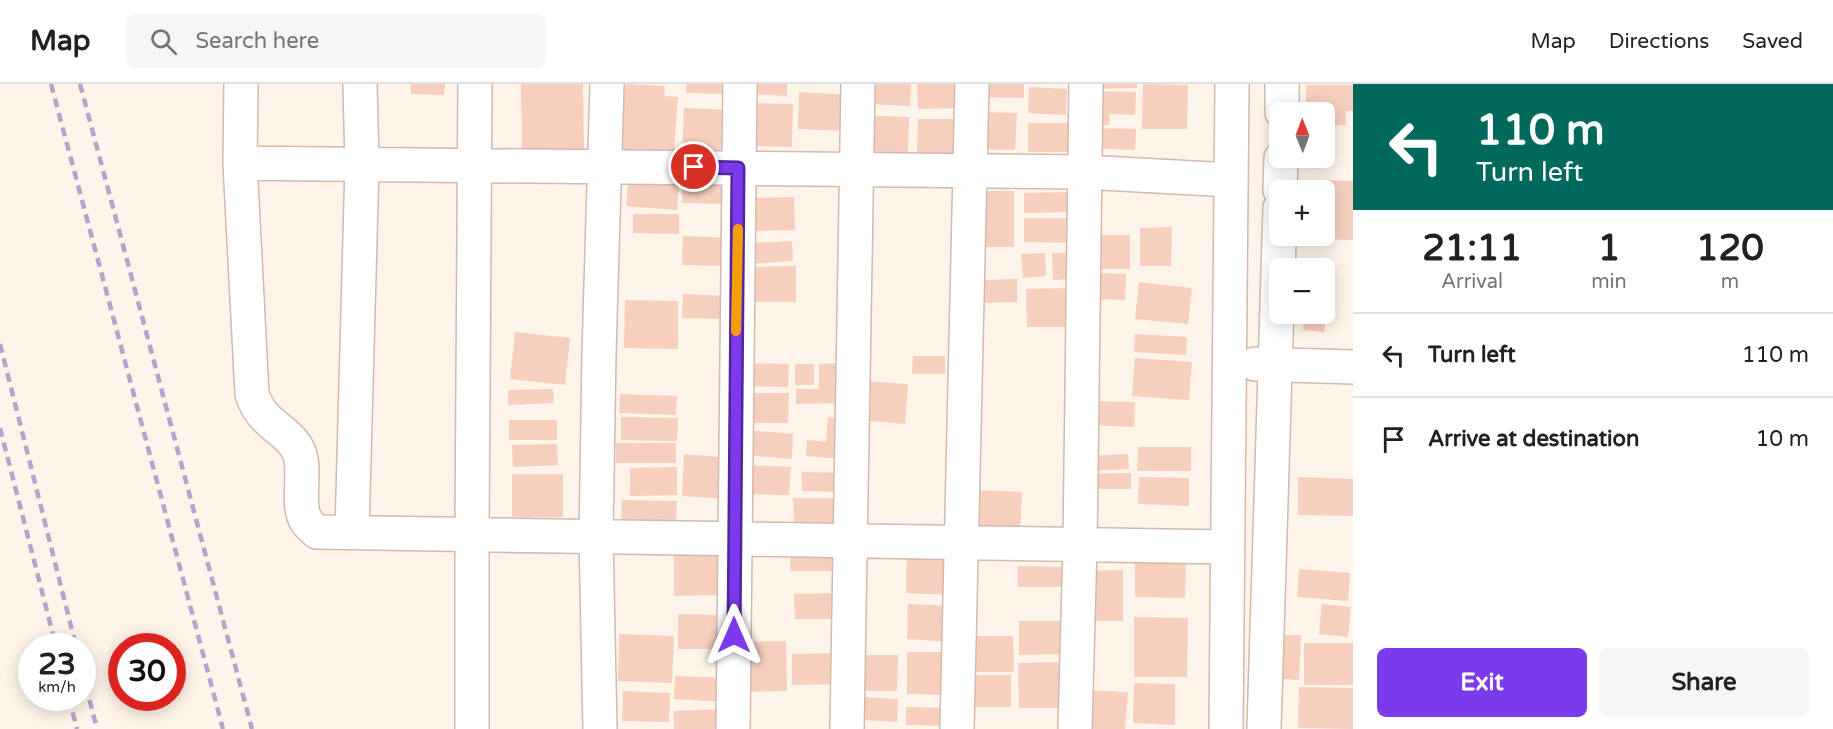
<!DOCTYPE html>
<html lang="en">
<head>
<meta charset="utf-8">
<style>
	:root { --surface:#fff; --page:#f6f6f6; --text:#202124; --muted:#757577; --line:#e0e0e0; --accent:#7c3aed }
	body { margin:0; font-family:"Varela Round",sans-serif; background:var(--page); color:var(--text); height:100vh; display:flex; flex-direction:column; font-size:22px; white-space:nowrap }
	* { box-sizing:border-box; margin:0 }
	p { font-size:20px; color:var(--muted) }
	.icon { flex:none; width:33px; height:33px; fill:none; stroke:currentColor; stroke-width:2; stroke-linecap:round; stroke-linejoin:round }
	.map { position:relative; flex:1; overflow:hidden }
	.panel { display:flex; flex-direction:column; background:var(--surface); width:480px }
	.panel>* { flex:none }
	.banner { background:#00695c; color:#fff; overflow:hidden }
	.needle { width:39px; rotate:359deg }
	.fabs { position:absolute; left:1269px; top:18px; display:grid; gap:12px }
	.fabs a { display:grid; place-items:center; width:66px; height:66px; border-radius:9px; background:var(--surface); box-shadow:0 3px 15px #0003; font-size:30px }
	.speed { position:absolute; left:18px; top:549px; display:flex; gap:12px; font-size:30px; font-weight:700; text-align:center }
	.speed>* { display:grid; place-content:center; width:78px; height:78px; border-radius:50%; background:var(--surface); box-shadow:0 3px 15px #0003; line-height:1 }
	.speed small { font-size:15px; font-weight:400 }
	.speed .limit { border:9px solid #d22; background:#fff; color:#111 }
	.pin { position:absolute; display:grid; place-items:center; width:51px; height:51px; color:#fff; margin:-26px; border:3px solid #fff; border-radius:50%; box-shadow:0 2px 6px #0007 }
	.me { position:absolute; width:66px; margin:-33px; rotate:0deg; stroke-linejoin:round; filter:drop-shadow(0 0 4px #0008) }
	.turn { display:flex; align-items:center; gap:21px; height:126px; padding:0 24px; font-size:27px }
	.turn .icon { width:78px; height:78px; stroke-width:2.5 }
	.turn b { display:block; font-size:42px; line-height:51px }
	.eta { display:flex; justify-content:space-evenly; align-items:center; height:102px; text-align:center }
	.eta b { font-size:36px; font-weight:700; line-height:42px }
	.primary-button { display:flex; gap:12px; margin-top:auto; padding:12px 24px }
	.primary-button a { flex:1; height:69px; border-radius:9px; background:var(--accent); color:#fff; font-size:24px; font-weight:700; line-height:69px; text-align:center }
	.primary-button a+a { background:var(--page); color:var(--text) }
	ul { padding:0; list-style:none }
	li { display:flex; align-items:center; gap:18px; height:84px; padding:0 24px; border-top:2px solid var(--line) }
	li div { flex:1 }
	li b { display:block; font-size:22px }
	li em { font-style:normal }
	header { display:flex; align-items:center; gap:36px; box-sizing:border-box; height:84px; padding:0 30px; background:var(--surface); border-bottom:2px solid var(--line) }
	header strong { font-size:28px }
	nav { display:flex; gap:33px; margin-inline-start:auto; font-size:21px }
	.search { width:420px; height:54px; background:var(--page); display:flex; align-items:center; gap:15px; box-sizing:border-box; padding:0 21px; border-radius:9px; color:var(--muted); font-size:22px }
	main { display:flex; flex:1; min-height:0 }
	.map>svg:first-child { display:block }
	.building { fill:#f6cfbe }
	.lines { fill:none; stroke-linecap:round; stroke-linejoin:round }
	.minor-casing { stroke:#d2baac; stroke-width:36 }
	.minor { stroke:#fff; stroke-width:33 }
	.rail { stroke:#b5a4ca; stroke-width:4.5; stroke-dasharray:9 6; stroke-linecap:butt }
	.route-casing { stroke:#51269a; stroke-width:15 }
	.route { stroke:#7c3aed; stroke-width:10 }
	.slow { stroke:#f59e0b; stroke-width:10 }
</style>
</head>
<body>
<header>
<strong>Map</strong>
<div class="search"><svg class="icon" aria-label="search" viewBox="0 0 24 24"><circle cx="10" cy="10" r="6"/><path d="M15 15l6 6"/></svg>Search here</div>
<nav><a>Map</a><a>Directions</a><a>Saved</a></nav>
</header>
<main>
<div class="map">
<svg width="1353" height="645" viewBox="0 0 1353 645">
	<rect width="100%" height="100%" fill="#fef4e9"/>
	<!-- building -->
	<path class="building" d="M 411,0 L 445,0 L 444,11 L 411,10 Z
		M 521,0 L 583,0 L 584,71 L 522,71 Z
		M 623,0 L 665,2 L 664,12 L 678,13 L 674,69 L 618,65 Z
		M 686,0 L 732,0 L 732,10 L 686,9 Z
		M 746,0 L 787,0 L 787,12 L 745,10 Z
		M 866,0 L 911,0 L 910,22 L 865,20 Z
		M 917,0 L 961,0 L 962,24 L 918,25 Z
		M 977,0 L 1024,0 L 1024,14 L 977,13 Z
		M 1092,0 L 1137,0 L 1137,4 L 1092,5 Z
		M 1143,0 L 1188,1 L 1187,45 L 1142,45 Z
		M 1306,1 L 1353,1 L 1353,27 L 1346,27 L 1346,41 L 1324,42 L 1324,28 L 1306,28 Z
		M 1029,3 L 1067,5 L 1066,31 L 1028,29 Z
		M 1089,7 L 1136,8 L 1135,31 L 1110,30 L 1109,41 L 1088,40 Z
		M 799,8 L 850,11 L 848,47 L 798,45 Z
		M 749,19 L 793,20 L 792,63 L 749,62 Z
		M 684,24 L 731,26 L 729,74 L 682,73 Z
		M 978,28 L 1017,29 L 1015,66 L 977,65 Z
		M 863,31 L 909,33 L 908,72 L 861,70 Z
		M 918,35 L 960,35 L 960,74 L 917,73 Z
		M 1028,39 L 1070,39 L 1070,68 L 1028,68 Z
		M 1090,44 L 1136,45 L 1135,66 L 1089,64 Z
		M 683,89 L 729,90 L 729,120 L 682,119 Z
		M 628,96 L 679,100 L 677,126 L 626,122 Z
		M 1312,96 L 1353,97 L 1353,156 L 1311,155 L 1311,152 L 1324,152 L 1324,106 L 1312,106 Z
		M 979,107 L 1014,107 L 1014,163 L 978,163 Z
		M 1075,108 L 1075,128 L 1024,129 L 1024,109 Z
		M 794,113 L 795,146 L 751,147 L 750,114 Z
		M 633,130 L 679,130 L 679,150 L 633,149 Z
		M 1024,134 L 1076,134 L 1075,159 L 1024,158 Z
		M 1172,143 L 1171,182 L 1140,182 L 1140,144 Z
		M 1098,151 L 1130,151 L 1130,185 L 1098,185 Z
		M 683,152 L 732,154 L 731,182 L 682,181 Z
		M 792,157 L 793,177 L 751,180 L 750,159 Z
		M 1045,169 L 1046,192 L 1023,194 L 1021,170 Z
		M 1052,169 L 1073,169 L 1075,195 L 1053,196 Z
		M 796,182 L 796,218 L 747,218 L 747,183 Z
		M 1324,187 L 1331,188 L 1324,248 L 1303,246 L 1304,230 L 1324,230 Z
		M 1099,189 L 1126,190 L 1125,216 L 1098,215 Z
		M 1017,195 L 1017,218 L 981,219 L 981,196 Z
		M 1139,198 L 1192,204 L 1188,240 L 1135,235 Z
		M 1074,204 L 1074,243 L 1027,243 L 1026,205 Z
		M 683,210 L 729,212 L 728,235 L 682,234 Z
		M 625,216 L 678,217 L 678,265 L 624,264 Z
		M 515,248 L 570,254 L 565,301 L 510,295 Z
		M 1135,250 L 1187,253 L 1186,271 L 1134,268 Z
		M 913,272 L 945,272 L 945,290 L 912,290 Z
		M 1135,274 L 1192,278 L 1189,316 L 1132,312 Z
		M 742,279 L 789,280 L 788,303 L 742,302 Z
		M 844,279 L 845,319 L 796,320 L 796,305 L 819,305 L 819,280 Z
		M 795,280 L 814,280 L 814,301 L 795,301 Z
		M 862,297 L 908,300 L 905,340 L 858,336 Z
		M 553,305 L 554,319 L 508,321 L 508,306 Z
		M 746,309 L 789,309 L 788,339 L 745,339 Z
		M 620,310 L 677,312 L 676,331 L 619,329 Z
		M 1091,317 L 1135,318 L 1134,343 L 1091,341 Z
		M 621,333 L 678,334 L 677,357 L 621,356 Z
		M 828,333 L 846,335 L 842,375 L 806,372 L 807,356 L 826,358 Z
		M 509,336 L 557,336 L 557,356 L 509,356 Z
		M 746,346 L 793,350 L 792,375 L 744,371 Z
		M 616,359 L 676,359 L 676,379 L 616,379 Z
		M 557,360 L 558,381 L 513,383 L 512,361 Z
		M 1138,363 L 1191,363 L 1191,387 L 1137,387 Z
		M 684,370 L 729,374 L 727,415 L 682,412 Z
		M 1128,370 L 1129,385 L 1085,387 L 1085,372 Z
		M 745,381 L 791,383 L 789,411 L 743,410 Z
		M 677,383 L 677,411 L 630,412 L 630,384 Z
		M 802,388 L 845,389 L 845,408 L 802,407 Z
		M 1131,389 L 1131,405 L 1084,405 L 1084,390 Z
		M 512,390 L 563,390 L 563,433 L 512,433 Z
		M 1139,393 L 1189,394 L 1189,422 L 1138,420 Z
		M 1298,393 L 1353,395 L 1353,432 L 1298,431 Z
		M 973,406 L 1022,408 L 1020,449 L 971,447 Z
		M 793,414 L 834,414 L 834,444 L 794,445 Z
		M 622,416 L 677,417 L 676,444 L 621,442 Z
		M 674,461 L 722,461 L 723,511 L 674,512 Z
		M 791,463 L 840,463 L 840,487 L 790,487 Z
		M 907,463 L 952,465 L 951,511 L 906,509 Z
		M 1135,475 L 1186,475 L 1185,514 L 1135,513 Z
		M 1018,482 L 1066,483 L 1066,503 L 1018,503 Z
		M 1299,485 L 1350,489 L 1348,517 L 1297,513 Z
		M 1123,486 L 1123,537 L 1083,537 L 1083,487 Z
		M 836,509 L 836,535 L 795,535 L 794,510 Z
		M 908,520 L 954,522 L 952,558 L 907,555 Z
		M 1322,520 L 1351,523 L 1348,553 L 1319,550 Z
		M 678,530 L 723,531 L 723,565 L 678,565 Z
		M 1134,533 L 1188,534 L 1187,593 L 1134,593 Z
		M 1019,537 L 1065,537 L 1066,570 L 1019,571 Z
		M 619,550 L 674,552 L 672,599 L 618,597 Z
		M 1283,551 L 1301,551 L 1299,596 L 1282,595 Z
		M 970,552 L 1013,552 L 1014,588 L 971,588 Z
		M 786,557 L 787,607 L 744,608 L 742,558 Z
		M 1304,559 L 1353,559 L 1353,601 L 1304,601 Z
		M 907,568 L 950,568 L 950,611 L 907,610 Z
		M 840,569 L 840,600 L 792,601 L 792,570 Z
		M 863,571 L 898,571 L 897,607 L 862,607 Z
		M 1066,578 L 1067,624 L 1019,624 L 1018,579 Z
		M 969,591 L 1011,591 L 1011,623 L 969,623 Z
		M 675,592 L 727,594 L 725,618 L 674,615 Z
		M 1134,599 L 1175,600 L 1175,641 L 1133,639 Z
		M 1299,603 L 1353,604 L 1353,645 L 1298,644 Z
		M 1084,606 L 1128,608 L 1125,645 L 1082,645 Z
		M 623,607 L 670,609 L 669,638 L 622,637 Z
		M 864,613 L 898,615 L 897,638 L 862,636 Z
		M 906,623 L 951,624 L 950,642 L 906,641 Z
		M 724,625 L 724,645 L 674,645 L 674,627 Z"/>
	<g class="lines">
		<!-- minor casing -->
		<g class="minor-casing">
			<path id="minor" d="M 241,0 L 240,79 L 252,310 C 262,342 288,344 299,368 C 307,388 295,422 307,438 C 310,442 314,445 317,448 L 1227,463
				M 1282,28 L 1282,0
				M 240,79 L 1084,88 L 1230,96
				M 1280,106 L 1281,74
				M 1255,280 L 1353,283
				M 352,448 L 362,80 L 360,0
				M 472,645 L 472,449 L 475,0
				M 600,645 L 596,454 L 599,269 L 607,0
				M 733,645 L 740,0
				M 847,645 L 858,0
				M 957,645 L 972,0
				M 1075,645 L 1080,462 L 1086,0
				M 1226,645 L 1232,0
				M 1264,645 L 1280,124"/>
		</g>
		<!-- minor -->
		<use href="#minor" class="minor"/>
		<!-- rail -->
		<path class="rail" d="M 51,0 L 223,645
			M 80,0 L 252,645
			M 0,260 L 76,562
			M 0,344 L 56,562
			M 82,587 L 97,645
			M 69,614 L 77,645"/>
	</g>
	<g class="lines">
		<!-- route casing -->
		<g class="route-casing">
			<path id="route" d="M 694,83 L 738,84 L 734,551"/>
		</g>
		<!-- route -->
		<use href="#route" class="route"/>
		<!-- slow -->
		<path class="slow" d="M 736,247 L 738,145"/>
	</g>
</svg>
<div class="fabs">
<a><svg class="needle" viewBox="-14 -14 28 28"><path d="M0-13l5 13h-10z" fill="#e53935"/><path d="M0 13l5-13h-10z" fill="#757577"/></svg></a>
<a>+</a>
<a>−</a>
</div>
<div class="speed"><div>23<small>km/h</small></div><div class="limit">30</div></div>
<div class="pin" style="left:694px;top:83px;background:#d93025"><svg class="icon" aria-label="arrive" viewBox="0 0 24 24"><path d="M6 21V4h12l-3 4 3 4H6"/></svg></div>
<svg class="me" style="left:734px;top:551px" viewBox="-20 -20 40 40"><path d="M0-17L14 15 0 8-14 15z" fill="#7c3aed" stroke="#fff" stroke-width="4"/></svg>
</div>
<section class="panel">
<div class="banner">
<div class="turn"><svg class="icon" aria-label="left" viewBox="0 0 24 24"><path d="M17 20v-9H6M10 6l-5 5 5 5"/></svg><div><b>110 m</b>Turn left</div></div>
</div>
<div class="eta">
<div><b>21:11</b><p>Arrival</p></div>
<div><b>1</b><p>min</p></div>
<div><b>120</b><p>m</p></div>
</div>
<ul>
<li><svg class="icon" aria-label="left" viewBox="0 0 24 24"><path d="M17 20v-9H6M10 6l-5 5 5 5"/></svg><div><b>Turn left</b></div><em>110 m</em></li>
<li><svg class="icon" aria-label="arrive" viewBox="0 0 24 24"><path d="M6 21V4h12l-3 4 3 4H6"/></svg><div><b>Arrive at destination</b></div><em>10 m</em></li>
</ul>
<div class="primary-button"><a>Exit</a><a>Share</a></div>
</section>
</main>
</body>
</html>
